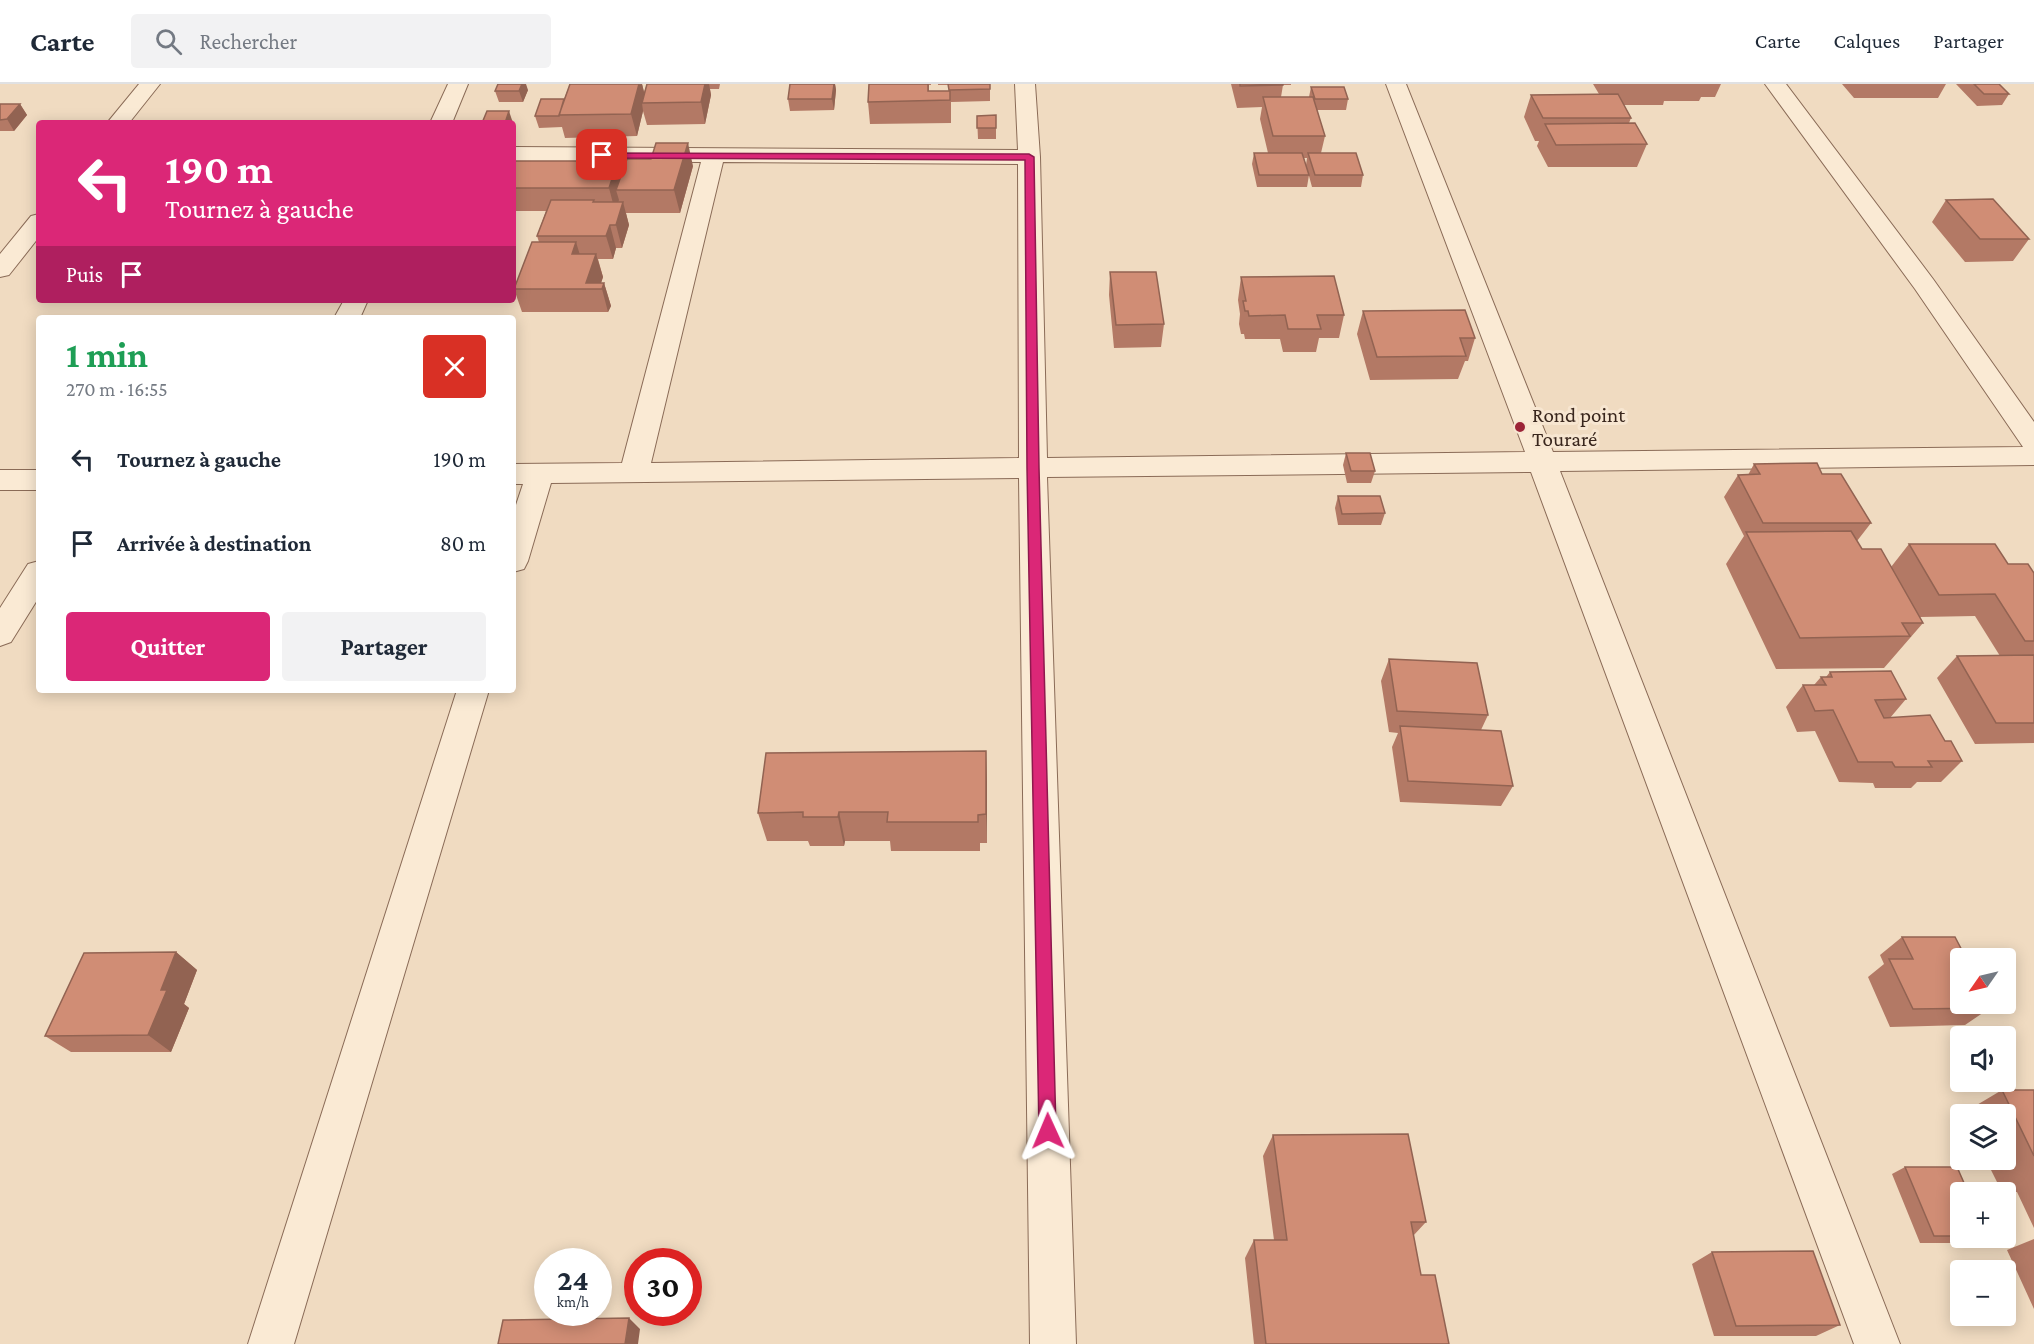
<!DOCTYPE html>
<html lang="fr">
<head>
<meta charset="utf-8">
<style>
	:root { --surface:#fff; --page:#f2f2f3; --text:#1f2937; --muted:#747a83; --line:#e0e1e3; --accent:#db2777 }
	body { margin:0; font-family:"Crimson Pro",serif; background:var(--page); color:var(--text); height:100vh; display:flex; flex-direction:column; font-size:22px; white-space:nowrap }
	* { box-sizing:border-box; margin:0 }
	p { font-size:20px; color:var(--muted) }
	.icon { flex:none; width:33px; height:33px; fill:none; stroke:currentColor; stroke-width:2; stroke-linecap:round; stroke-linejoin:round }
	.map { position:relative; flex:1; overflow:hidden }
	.drawer { position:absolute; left:36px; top:231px; width:480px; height:378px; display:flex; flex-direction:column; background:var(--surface); border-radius:6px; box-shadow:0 3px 15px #0003 }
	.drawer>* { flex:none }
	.hud { position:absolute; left:36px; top:36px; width:480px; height:183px; border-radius:6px; box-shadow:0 3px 15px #0003; background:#db2777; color:#fff; overflow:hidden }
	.needle { width:39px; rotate:236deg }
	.controls { position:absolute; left:1950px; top:864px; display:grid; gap:12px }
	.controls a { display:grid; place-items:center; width:66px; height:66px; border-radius:6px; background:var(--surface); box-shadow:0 3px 15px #0003; font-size:30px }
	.speed { position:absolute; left:534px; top:1164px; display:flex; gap:12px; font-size:30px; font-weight:700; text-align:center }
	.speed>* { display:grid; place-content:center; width:78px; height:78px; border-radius:50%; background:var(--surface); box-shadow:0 3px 15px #0003; line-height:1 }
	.speed small { font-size:15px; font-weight:400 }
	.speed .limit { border:9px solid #d22; background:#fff; color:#111 }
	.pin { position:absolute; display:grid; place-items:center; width:51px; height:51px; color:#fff; margin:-26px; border-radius:12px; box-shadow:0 3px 9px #0006 }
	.me { position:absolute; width:66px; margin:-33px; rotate:359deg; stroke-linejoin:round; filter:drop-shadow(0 0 4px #0008) }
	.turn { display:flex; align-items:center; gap:21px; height:126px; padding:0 30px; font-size:27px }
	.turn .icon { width:78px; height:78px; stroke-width:2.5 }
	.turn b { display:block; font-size:42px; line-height:51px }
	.then { display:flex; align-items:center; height:57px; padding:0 30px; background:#0003; gap:12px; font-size:22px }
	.round { display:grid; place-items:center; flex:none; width:63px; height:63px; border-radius:6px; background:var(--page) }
	.summary { display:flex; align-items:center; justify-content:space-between; height:102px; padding:0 30px }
	h1 { font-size:36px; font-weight:700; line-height:45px; color:#1e9e55 }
	.action { display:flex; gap:12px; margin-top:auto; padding:12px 30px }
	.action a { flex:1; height:69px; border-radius:6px; background:var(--accent); color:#fff; font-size:24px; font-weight:700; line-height:69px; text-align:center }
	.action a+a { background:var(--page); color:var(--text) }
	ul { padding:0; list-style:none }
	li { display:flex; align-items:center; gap:18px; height:84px; padding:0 30px }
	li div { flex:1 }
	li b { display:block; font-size:22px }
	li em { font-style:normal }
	header { display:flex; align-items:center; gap:36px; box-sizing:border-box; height:84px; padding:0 30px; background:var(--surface); border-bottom:2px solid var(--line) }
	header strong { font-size:28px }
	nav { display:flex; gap:33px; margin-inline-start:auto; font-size:21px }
	.search { width:420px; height:54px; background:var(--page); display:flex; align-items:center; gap:15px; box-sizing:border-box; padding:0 21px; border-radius:6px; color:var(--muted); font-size:22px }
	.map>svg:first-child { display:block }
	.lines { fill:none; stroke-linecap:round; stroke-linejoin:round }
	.minor-casing { stroke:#8a6b57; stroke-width:2 }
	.minor { fill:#faead4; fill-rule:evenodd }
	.wall { fill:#b37965 }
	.shaded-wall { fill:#926352 }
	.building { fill:#d08d75; stroke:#926352; stroke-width:1.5 }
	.route { fill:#db2777; stroke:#8e194d; stroke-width:1.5 }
	.poi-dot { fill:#9c2437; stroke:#f7e6d1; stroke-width:2 }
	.labels { text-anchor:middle; stroke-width:6; stroke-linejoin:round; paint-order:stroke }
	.poi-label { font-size:21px; fill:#39261d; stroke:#f7e6d1; text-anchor:start }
</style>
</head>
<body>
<header>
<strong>Carte</strong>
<div class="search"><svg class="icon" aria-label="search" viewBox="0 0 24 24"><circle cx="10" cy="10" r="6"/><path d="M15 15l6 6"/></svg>Rechercher</div>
<nav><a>Carte</a><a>Calques</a><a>Partager</a></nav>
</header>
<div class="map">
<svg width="2034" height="1260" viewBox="0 0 2034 1260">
	<rect width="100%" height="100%" fill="#f0dbc1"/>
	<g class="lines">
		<!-- minor casing -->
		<g class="minor-casing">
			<path id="minor" d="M 139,0 L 160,0 L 129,39 L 107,39 Z
				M 448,0 L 468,0 L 452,39 L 430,39 Z
				M 1015,0 L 1035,0 L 1040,73 L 1047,374 L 1525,368 L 1386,0 L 1406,0 L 1553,368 L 2023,363 L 1915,205 L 1765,0 L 1786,0 L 1933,195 L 2034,338 L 2034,381 L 1560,387 L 1900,1260 L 1854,1260 L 1531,388 L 1047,393 L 1076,1260 L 1030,1260 L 1019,394 L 551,399 L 528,477 L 524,485 L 513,488 L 513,430 L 523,400 L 513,400 L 513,380 L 622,379 L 701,78 L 513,77 L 513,63 L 1018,66 ZM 723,78 L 1018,80 L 1019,374 L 651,379 Z
				M 39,130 L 39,153 L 9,191 L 0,193 L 0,170 L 31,132 Z
				M 344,216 L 368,216 L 360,234 L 334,234 Z
				M 0,386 L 39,386 L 39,406 L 0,406 Z
				M 39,477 L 39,513 L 11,558 L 0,562 L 0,524 L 28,480 Z
				M 457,606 L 489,606 L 294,1260 L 248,1260 Z"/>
		</g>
		<!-- minor -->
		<use href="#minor" class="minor"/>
	</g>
	<!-- wall -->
	<path class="wall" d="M 570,0 L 642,0 L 644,8 L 647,0 L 720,0 L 719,5 L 710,5 L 711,11 L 705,40 L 647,41 L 643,27 L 637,52 L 565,54 L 562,43 L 539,44 L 535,32 L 564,15 Z
		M 790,0 L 835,0 L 836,6 L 834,26 L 790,27 L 788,15 Z
		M 869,0 L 931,0 L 931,1 L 929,1 L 929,7 L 949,7 L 949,1 L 938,1 L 938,0 L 990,0 L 990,17 L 951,18 L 951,39 L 870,40 L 868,18 Z
		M 1231,0 L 1291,0 L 1291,1 L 1283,1 L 1281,13 L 1309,13 L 1311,3 L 1348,15 L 1346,26 L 1317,26 L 1325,52 L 1321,69 L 1363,91 L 1361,103 L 1312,103 L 1306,81 L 1307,74 L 1304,74 L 1309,91 L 1307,103 L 1257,103 L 1252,80 L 1254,69 L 1268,69 L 1260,35 L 1262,23 L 1237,24 Z
		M 1593,0 L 1721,0 L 1715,13 L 1701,13 L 1699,17 L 1664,17 L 1663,21 L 1624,21 L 1631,34 L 1629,39 L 1647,60 L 1637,83 L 1548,83 L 1537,62 L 1539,57 L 1535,57 L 1524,33 L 1531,11 L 1599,10 Z
		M 1842,0 L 1946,0 L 1938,14 L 1854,14 Z
		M 1956,0 L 1999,0 L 2009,10 L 2002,21 L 1977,22 Z
		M 528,6 L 523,18 L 499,18 L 495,7 Z
		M 0,20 L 20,20 L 27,31 L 14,47 L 0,47 Z
		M 996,31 L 996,55 L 978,55 L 977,32 Z
		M 513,77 L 618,77 L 622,90 L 693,82 L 680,129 L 626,129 L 629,141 L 622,164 L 616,164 L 613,175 L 598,175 L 603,193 L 601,199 L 604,199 L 611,222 L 608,228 L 522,228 L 514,205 L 539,158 L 537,152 L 546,127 L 513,127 Z
		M 1946,116 L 2029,155 L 2013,177 L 1965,178 L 1932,138 Z
		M 1110,188 L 1164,240 L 1161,263 L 1114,264 L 1109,211 Z
		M 1241,193 L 1344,231 L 1339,254 L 1319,254 L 1316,268 L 1283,268 L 1280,255 L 1245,255 L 1244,250 L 1241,250 L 1239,240 L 1240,230 L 1238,216 Z
		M 191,216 L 238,216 L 238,217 L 192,218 Z
		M 1363,227 L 1475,254 L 1468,277 L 1465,277 L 1458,295 L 1370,296 L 1357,250 Z
		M 1346,369 L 1375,387 L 1371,399 L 1347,399 L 1343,381 Z
		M 1754,380 L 1822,390 L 1871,439 L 1857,457 L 1862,465 L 1891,483 L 1909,460 L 2008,480 L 2034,489 L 2034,659 L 1975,660 L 1937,594 L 1957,572 L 2000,572 L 1975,532 L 1920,533 L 1923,539 L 1884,584 L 1776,585 L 1726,480 L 1744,452 L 1724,413 L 1738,391 L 1748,391 Z
		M 1338,412 L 1385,429 L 1381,441 L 1338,441 L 1335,424 Z
		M 1389,575 L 1488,631 L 1481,646 L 1513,702 L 1501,722 L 1400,718 L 1392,663 L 1398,649 L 1389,648 L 1381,597 Z
		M 1830,588 L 1906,615 L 1890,634 L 1945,657 L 1962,677 L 1941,698 L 1917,698 L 1911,704 L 1875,704 L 1873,699 L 1839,698 L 1815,647 L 1797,648 L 1786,623 L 1803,601 L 1814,601 L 1821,593 L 1826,593 Z
		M 986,667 L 987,759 L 980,759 L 980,767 L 891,767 L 890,757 L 845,757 L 844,762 L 810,762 L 808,757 L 767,757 L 758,729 Z
		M 1902,853 L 1990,924 L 1965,941 L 1890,943 L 1868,893 L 1884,880 L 1880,871 Z
		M 176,868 L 197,886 L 184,920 L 189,924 L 171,968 L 71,968 L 45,952 Z
		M 2002,1006 L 2034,1006 L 2034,1144 L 2017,1108 L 2002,1108 L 1986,1076 L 2006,1076 L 2006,1030 L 1966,1030 L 1965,1028 Z
		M 1273,1051 L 1426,1138 L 1413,1152 L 1421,1191 L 1449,1260 L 1254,1260 L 1245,1174 L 1254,1156 L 1274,1156 L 1263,1072 Z
		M 1905,1083 L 1960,1108 L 1960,1154 L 1985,1154 L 1973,1159 L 1920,1159 L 1892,1090 Z
		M 2034,1155 L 2034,1225 L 2007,1166 Z
		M 1712,1168 L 1840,1241 L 1816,1252 L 1714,1252 L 1692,1180 Z"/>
	<!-- shaded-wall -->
	<path class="shaded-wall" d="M 522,0 L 526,0 L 528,6 L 523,18 L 519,7 Z
		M 639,0 L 642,0 L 646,16 L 642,19 L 643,27 L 637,52 L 631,30 Z
		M 705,0 L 709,0 L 711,11 L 705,40 L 701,18 Z
		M 834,0 L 835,0 L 836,6 L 834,26 L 832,15 Z
		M 20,20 L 27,31 L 14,47 L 7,35 Z
		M 509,27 L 513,39 L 505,39 Z
		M 688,59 L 693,82 L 680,129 L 674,106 Z
		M 618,77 L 624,100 L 616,106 L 619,116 L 615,127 L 609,104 Z
		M 623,118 L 629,141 L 622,164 L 616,141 Z
		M 610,141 L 616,164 L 613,175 L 606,152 Z
		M 576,158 L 583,181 L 572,170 Z
		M 596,170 L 603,193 L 599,205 L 586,199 Z
		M 604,199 L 611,222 L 608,228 L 602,205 Z
		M 986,667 L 987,697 L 987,759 L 986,730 Z
		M 839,728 L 845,757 L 844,762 L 838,733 Z
		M 176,868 L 197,886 L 184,920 L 189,924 L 171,968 L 148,951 L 161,906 Z
		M 629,1234 L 640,1245 L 638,1260 L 625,1260 Z"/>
	<!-- building -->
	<path class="building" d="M 498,0 L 522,0 L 519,7 L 495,7 Z
		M 570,0 L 639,0 L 631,30 L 559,31 Z
		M 647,0 L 705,0 L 701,18 L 642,19 Z
		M 790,0 L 834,0 L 832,15 L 788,15 Z
		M 869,0 L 928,0 L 928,7 L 950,7 L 950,16 L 868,18 Z
		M 948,0 L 990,0 L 990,5 L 949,6 Z
		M 1240,0 L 1283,0 L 1283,1 L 1240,2 Z
		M 1974,0 L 1999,0 L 2009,10 L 1984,10 Z
		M 1311,3 L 1344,3 L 1348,15 L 1315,15 Z
		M 1618,10 L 1631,34 L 1543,34 L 1531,11 Z
		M 1263,13 L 1313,13 L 1325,52 L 1273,52 Z
		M 541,15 L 564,15 L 559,32 L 535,32 Z
		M 0,20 L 20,20 L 7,35 L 0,36 Z
		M 487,27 L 509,27 L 505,39 L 482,39 Z
		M 996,31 L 996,44 L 977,44 L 977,32 Z
		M 1635,39 L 1647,60 L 1556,61 L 1545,40 Z
		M 656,59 L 688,59 L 674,106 L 616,106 L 627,75 L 651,75 Z
		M 1254,69 L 1302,69 L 1309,91 L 1259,91 Z
		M 1308,69 L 1356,69 L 1363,91 L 1315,91 Z
		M 513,77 L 618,77 L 609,104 L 513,104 Z
		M 1993,115 L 2029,155 L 1980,155 L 1946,116 Z
		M 551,116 L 594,116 L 593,118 L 623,118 L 616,141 L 610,141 L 606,152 L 537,152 Z
		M 532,158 L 576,158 L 572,170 L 596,170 L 586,199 L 604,199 L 602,205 L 514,205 Z
		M 1110,188 L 1156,188 L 1164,240 L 1116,241 Z
		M 1334,192 L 1344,231 L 1317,231 L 1321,245 L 1288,245 L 1285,231 L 1249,232 L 1248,227 L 1245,227 L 1243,217 L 1246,217 L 1241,193 Z
		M 1465,226 L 1475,254 L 1460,254 L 1466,272 L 1377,273 L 1363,227 Z
		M 1346,369 L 1370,369 L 1375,387 L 1351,387 Z
		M 1817,379 L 1822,390 L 1841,390 L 1871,439 L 1763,439 L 1738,391 L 1760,390 L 1754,380 Z
		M 1338,412 L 1380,412 L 1385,429 L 1342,430 Z
		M 1851,447 L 1862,465 L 1881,465 L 1923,539 L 1902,539 L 1910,552 L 1800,554 L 1746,448 Z
		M 1909,460 L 1995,460 L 2008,480 L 2028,480 L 2034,489 L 2034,557 L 2025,557 L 1995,510 L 1939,511 Z
		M 2034,571 L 2034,639 L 1996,639 L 1957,572 Z
		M 1389,575 L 1477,579 L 1488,631 L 1397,627 Z
		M 1891,587 L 1906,615 L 1875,616 L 1884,634 L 1930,631 L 1945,657 L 1951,657 L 1962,677 L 1928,677 L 1932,683 L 1895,683 L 1892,678 L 1858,678 L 1833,626 L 1815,627 L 1803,601 L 1826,601 L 1821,593 L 1832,593 L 1830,588 Z
		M 1400,642 L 1501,647 L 1513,702 L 1408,697 Z
		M 986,667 L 986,730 L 978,731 L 978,738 L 887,738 L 888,728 L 839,728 L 838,733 L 803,733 L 803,728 L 758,729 L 766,669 Z
		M 1902,853 L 1955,853 L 1966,874 L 1960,874 L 1960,920 L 1988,920 L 1990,924 L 1913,925 L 1889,875 L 1913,875 Z
		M 176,868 L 161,906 L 167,906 L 148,951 L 45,952 L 84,869 Z
		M 2002,1006 L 2034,1006 L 2034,1072 Z
		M 1408,1050 L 1426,1138 L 1411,1138 L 1421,1191 L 1435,1191 L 1449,1260 L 1266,1260 L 1254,1156 L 1287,1156 L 1273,1051 Z
		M 1905,1083 L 1957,1083 L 1968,1108 L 1960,1108 L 1960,1152 L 1934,1152 Z
		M 1813,1167 L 1840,1241 L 1736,1242 L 1712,1168 Z
		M 629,1234 L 625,1260 L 498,1260 L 503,1236 Z"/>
	<!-- route -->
	<path class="route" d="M 599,69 L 1029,70 L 1034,73 L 1039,384 L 1056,1047 L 1054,1053 L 1048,1055 L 1042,1053 L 1039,1047 L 1027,384 L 1025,76 L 602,74 L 599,73 Z"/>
	<!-- markers -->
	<circle class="poi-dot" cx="1520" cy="343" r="6"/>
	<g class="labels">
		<!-- poi labels -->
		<g class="poi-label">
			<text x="1532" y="338">Rond point<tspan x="1532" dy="24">Touraré</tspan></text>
		</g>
	</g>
</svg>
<div class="controls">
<a><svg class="needle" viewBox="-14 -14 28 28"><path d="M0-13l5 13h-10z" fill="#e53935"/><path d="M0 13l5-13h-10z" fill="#747a83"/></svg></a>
<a><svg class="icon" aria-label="sound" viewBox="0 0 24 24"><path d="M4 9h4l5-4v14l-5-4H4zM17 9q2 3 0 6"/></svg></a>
<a><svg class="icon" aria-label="layers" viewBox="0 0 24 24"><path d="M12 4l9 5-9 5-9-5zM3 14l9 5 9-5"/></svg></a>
<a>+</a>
<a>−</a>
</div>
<div class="speed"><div>24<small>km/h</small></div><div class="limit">30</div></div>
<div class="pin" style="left:602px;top:71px;background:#d93025"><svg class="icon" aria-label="arrive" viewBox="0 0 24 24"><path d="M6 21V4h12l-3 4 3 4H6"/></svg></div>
<svg class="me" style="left:1048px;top:1047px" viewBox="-20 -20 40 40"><path d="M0-17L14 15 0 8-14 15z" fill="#db2777" stroke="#fff" stroke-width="4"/></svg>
<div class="hud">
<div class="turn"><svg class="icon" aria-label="left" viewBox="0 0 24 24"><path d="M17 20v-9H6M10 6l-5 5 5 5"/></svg><div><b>190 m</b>Tournez à gauche</div></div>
<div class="then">Puis<svg class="icon" aria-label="arrive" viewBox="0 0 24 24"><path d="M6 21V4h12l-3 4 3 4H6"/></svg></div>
</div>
<section class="drawer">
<div class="summary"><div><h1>1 min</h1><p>270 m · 16:55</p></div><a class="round" style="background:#d93025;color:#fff"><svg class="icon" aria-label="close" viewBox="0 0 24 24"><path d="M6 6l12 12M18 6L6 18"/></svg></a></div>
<ul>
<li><svg class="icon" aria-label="left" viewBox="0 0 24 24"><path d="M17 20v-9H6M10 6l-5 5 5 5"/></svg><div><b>Tournez à gauche</b></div><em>190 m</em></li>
<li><svg class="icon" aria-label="arrive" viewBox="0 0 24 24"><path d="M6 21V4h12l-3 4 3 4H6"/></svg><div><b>Arrivée à destination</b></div><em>80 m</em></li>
</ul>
<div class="action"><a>Quitter</a><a>Partager</a></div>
</section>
</div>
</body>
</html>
